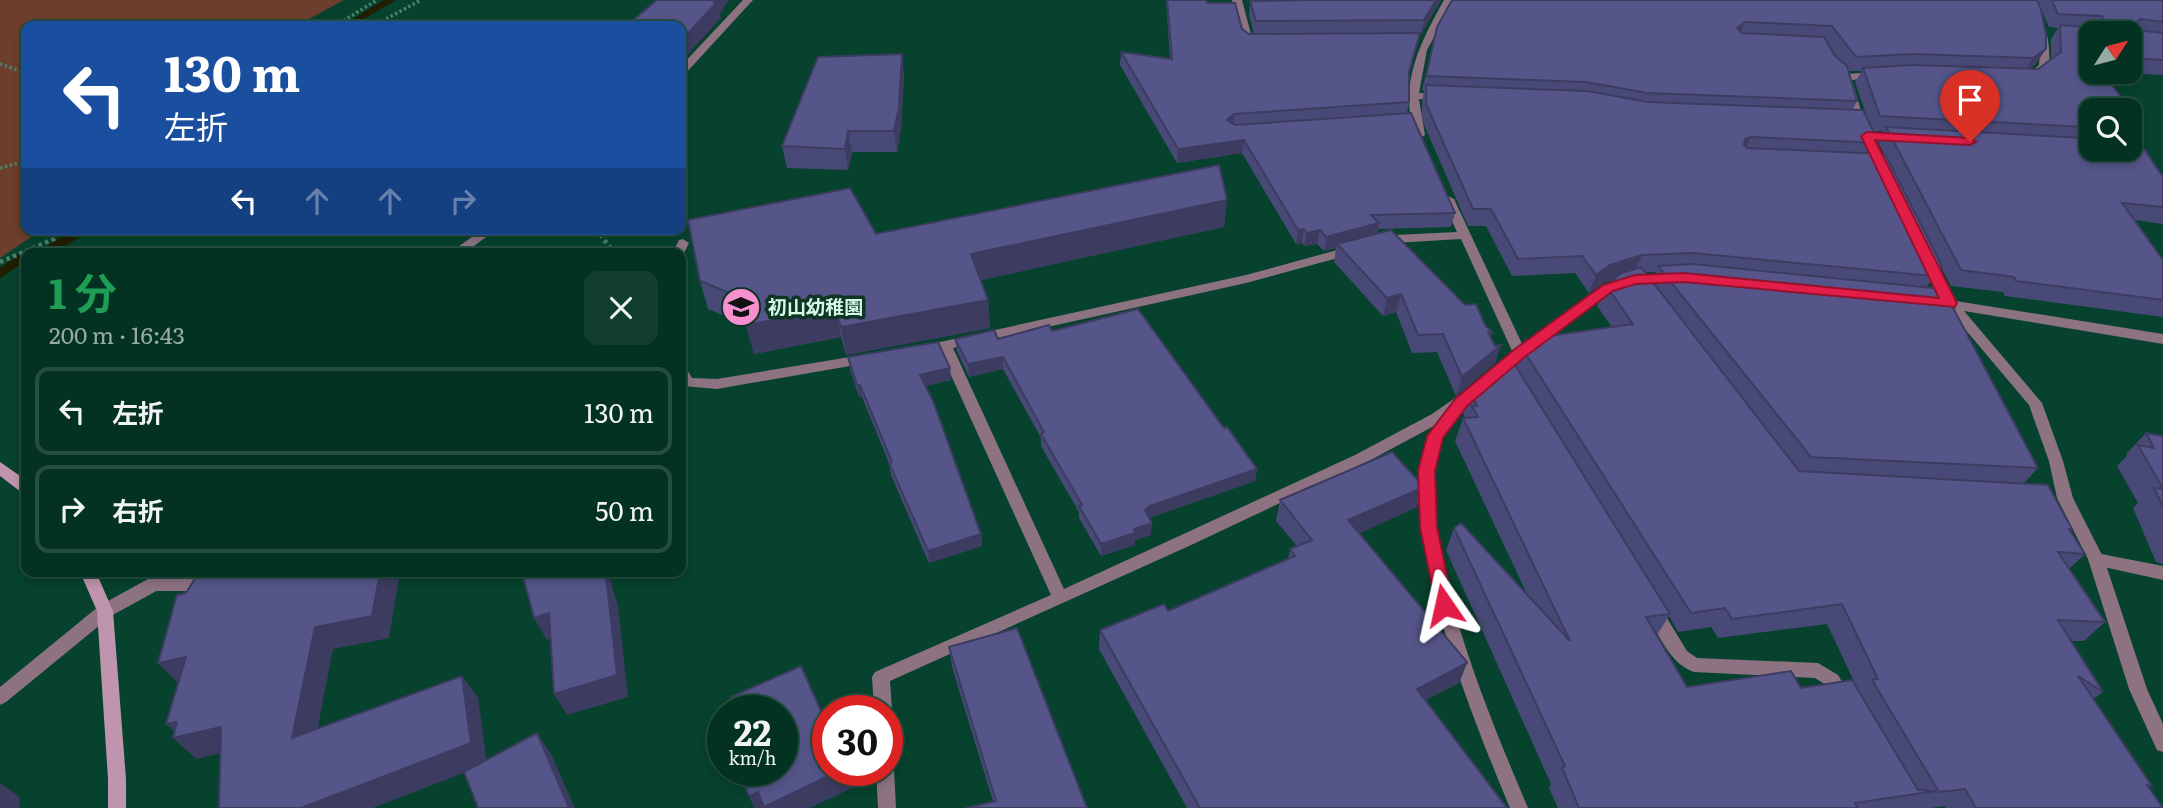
<!DOCTYPE html>
<html lang="ja">
<head>
<meta charset="utf-8">
<style>
	:root { --surface:#043222; --page:#123e2f; --text:#f1f3f6; --muted:#97aaa5; --line:#254d40 }
	body { margin:0; font-family:Literata,"Noto Sans JP",serif; background:var(--page); color:var(--text); height:100vh; display:flex; flex-direction:column; font-size:26px; white-space:nowrap }
	* { box-sizing:border-box; margin:0 }
	p { font-size:23px; color:var(--muted) }
	.icon { flex:none; width:38px; height:38px; fill:none; stroke:currentColor; stroke-width:2; stroke-linecap:round; stroke-linejoin:round }
	.map { position:relative; flex:1; overflow:hidden }
	.side { position:absolute; left:21px; top:248px; width:665px; height:329px; display:flex; flex-direction:column; background:var(--surface); border-radius:14px; box-shadow:0 4px 10px #0003,0 0 0 2px var(--line) }
	.side>* { flex:none }
	.top-card { position:absolute; left:21px; top:21px; width:665px; height:214px; border-radius:14px; box-shadow:0 4px 10px #0003,0 0 0 2px var(--line); background:#1a4fa0; color:#fff; overflow:hidden }
	.needle { width:46px; rotate:54deg }
	.controls { position:absolute; left:2079px; top:21px; display:grid; gap:14px }
	.controls a { display:grid; place-items:center; width:63px; height:63px; border-radius:14px; background:var(--surface); box-shadow:0 4px 10px #0003,0 0 0 2px var(--line); font-size:35px }
	.speed { position:absolute; left:707px; top:695px; display:flex; gap:14px; font-size:35px; font-weight:700; text-align:center }
	.speed>* { display:grid; place-content:center; width:91px; height:91px; border-radius:50%; background:var(--surface); box-shadow:0 4px 10px #0003,0 0 0 2px var(--line); line-height:1 }
	.speed small { font-size:18px; font-weight:400 }
	.speed .limit { border:10px solid #d22; background:#fff; color:#111 }
	.pin { position:absolute; display:grid; place-items:center; width:60px; height:60px; color:#fff; margin:-72px -30px; border-radius:50% 50% 50% 0; rotate:-45deg; box-shadow:0 0 7px #0007 }
	.pin .icon { rotate:45deg }
	.me { position:absolute; width:77px; margin:-38px; rotate:349deg; stroke-linejoin:round; filter:drop-shadow(0 0 5px #0008) }
	.turn { display:flex; align-items:center; gap:24px; height:147px; padding:0 28px; font-size:32px }
	.turn .icon { width:91px; height:91px; stroke-width:2.5 }
	.turn b { display:block; font-size:49px; line-height:60px }
	.lanes { display:flex; align-items:center; height:66px; padding:0 28px; background:#0003; justify-content:center; gap:35px; direction:ltr }
	.lanes .off { opacity:.35 }
	.round { display:grid; place-items:center; flex:none; width:74px; height:74px; border-radius:14px; background:var(--page) }
	.overview { display:flex; align-items:center; justify-content:space-between; height:119px; padding:0 28px }
	h1 { font-size:42px; font-weight:700; line-height:52px; color:#1e9e55 }
	ul { padding:0; list-style:none }
	li { display:flex; align-items:center; gap:21px; height:88px; margin:0 14px 10px; padding:0 14px; border:4px solid var(--line); border-radius:14px }
	li div { flex:1 }
	li b { display:block; font-size:26px }
	li em { font-style:normal }
	.map>svg:first-child { display:block }
	.green { fill:#6c3e2b }
	.lines { fill:none; stroke-linecap:round; stroke-linejoin:round }
	.stream { fill:#221e00; fill-rule:evenodd }
	.path-far1 { stroke:#4c806c; stroke-width:3.5; stroke-dasharray:2.5 2.5; stroke-linecap:butt }
	.path { stroke:#4c806c; stroke-width:4.5; stroke-dasharray:3.5 3.5; stroke-linecap:butt }
	.lane { fill:#8d7382; fill-rule:evenodd }
	.street { fill:#8d7382; fill-rule:evenodd }
	.secondary { fill:#be95ac; fill-rule:evenodd }
	.wall { fill:#494977; fill-rule:evenodd }
	.shaded-wall { fill:#3c3c61 }
	.building { fill:#55558a; stroke:#3c3c61; stroke-width:2 }
	.route { fill:#e11d48; stroke:#92132f; stroke-width:2 }
	.labels { text-anchor:middle; stroke-width:7; stroke-linejoin:round; paint-order:stroke }
	.poi-label { font-size:19px; font-weight:bold; fill:#d6f9e7; stroke:#0f3525; text-anchor:start }
</style>
</head>
<body>
<div class="map">
<svg width="2163" height="808" viewBox="0 0 2163 808">
	<rect width="100%" height="100%" fill="#06422d"/>
	<!-- green -->
	<path class="green" d="M 0,0 L 344,0 L 296,26 L 26,26 L 26,229 L 43,229 L 0,258 Z"/>
	<g class="lines">
		<!-- stream -->
		<path class="stream" d="M 384,0 L 396,0 L 352,26 L 341,26 Z
			M 74,229 L 89,229 C 71,246 50,254 26,254 L 26,261 L 0,278 L 0,268 L 22,252 L 48,245 Z"/>
		<!-- path-far1 -->
		<path class="path-far1" d="M 335,26 L 377,0
			M 373,26 L 421,0
			M 0,64 L 26,73
			M 0,168 L 26,161"/>
		<!-- path -->
		<path class="path" d="M 596,229 L 612,250 L 619,254
			M 0,262 L 54,239 L 62,229"/>
		<!-- lane -->
		<path class="lane" d="M 1232,0 L 1242,0 L 1252,38 L 1260,39 L 1260,43 L 1248,44 L 1243,41 Z
			M 683,239 L 689,243 L 682,257 L 681,254 L 672,254 L 679,240 Z
			M 681,366 L 686,368 L 692,378 L 717,379 L 724,384 L 717,389 L 683,386 L 681,382 Z
			M 2096,553 L 2163,566 L 2163,580 L 2090,564 L 2088,559 L 2090,554 Z
			M 154,577 L 209,577 L 215,579 L 217,584 L 215,589 L 209,591 L 154,591 L 148,589 L 146,584 L 148,579 Z"/>
		<!-- street -->
		<path class="street" d="M 743,0 L 753,0 L 685,74 L 681,75 L 681,66 Z
			M 1444,0 L 1454,0 L 1427,50 L 1419,93 L 1441,94 L 1446,97 L 1441,100 L 1419,99 L 1425,135 L 1420,138 L 1415,135 C 1398,85 1420,43 1444,0 Z
			M 2025,0 L 2035,0 C 2045,22 2051,42 2049,66 L 2031,78 L 2026,75 L 2039,65 C 2042,41 2035,21 2025,0 Z
			M 1875,72 L 1879,73 L 1879,77 L 1852,80 L 1864,121 L 1891,170 L 1885,173 L 1879,170 L 1854,121 L 1841,77 L 1846,74 Z
			M 1448,196 L 1454,199 L 1523,346 L 1604,285 L 1621,280 L 1627,284 L 1625,287 L 1612,291 L 1503,375 L 1493,375 L 1491,372 L 1493,369 L 1513,353 L 1461,239 L 1394,243 L 1382,246 L 1376,242 L 1378,239 L 1394,235 L 1457,232 L 1442,199 Z
			M 483,229 L 497,229 L 463,254 L 448,254 Z
			M 1352,246 L 1356,247 L 1358,250 L 1356,253 L 1246,283 L 953,348 L 1064,589 L 1355,455 L 1432,414 L 1478,382 L 1488,382 L 1490,385 L 1488,388 C 1472,400 1448,418 1441,438 C 1409,531 1491,720 1528,808 L 1510,808 C 1476,726 1383,505 1434,426 L 1365,463 L 1189,546 L 890,681 L 892,710 L 889,716 L 887,716 L 887,710 L 874,710 L 872,677 L 875,672 L 1051,595 L 940,351 L 922,355 L 915,350 L 917,347 L 1246,275 Z
			M 1929,256 L 1935,260 L 1956,301 L 2163,334 L 2163,344 L 1964,311 L 2042,403 L 2063,461 L 2073,498 L 2104,559 L 2147,689 L 2163,724 L 2163,752 L 2157,750 L 2129,689 L 2088,559 L 2057,498 L 2049,461 L 2029,405 L 1948,309 L 1928,305 L 1927,302 L 1928,299 L 1942,299 L 1923,260 Z
			M 868,354 L 873,356 L 875,359 L 873,362 L 717,389 L 710,384 L 717,379 Z
			M 154,572 L 172,572 L 160,589 L 111,616 L 6,702 L 0,705 L 0,687 L 99,606 L 148,579 Z
			M 1653,603 L 1659,605 L 1687,651 L 1697,658 L 1818,663 L 1838,675 L 1852,699 L 1849,705 L 1843,707 L 1837,705 L 1826,685 L 1815,678 L 1694,672 C 1670,664 1660,636 1647,615 L 1645,610 L 1647,605 Z
			M 887,762 L 891,764 L 894,770 L 896,808 L 878,808 L 876,770 L 887,770 Z"/>
		<!-- secondary -->
		<path class="secondary" d="M 0,462 L 26,480 L 26,494 L 21,492 L 0,476 Z
			M 80,572 L 96,572 L 113,611 L 126,779 L 126,808 L 108,808 L 108,779 L 97,611 Z"/>
	</g>
	<!-- wall -->
	<path class="wall" d="M 1166,0 L 1206,0 L 1207,3 L 1249,34 L 1254,34 L 1249,15 L 1250,1 L 1441,0 L 1421,34 L 1419,34 L 1409,74 L 1409,102 L 1407,113 L 1455,213 L 1451,227 L 1378,229 L 1377,233 L 1485,325 L 1492,332 L 1491,337 L 1495,346 L 1501,345 L 1495,363 L 1456,396 L 1437,352 L 1412,353 L 1396,312 L 1383,316 L 1334,262 L 1336,248 L 1324,251 L 1317,244 L 1304,246 L 1302,243 L 1296,244 L 1242,153 L 1177,163 L 1120,65 L 1121,52 L 1170,58 Z
		M 2037,0 L 2163,0 L 2163,75 L 2111,72 L 2130,72 L 2130,33 L 2091,33 L 2091,72 L 2124,101 L 2117,109 L 2163,177 L 2163,224 L 2135,220 L 2163,260 L 2163,317 L 2005,296 L 2003,292 L 1951,286 L 1941,267 L 1931,283 L 1929,283 L 1927,287 L 2038,468 L 2024,483 L 2072,529 L 2070,531 L 2085,554 L 2069,569 L 2105,622 L 2084,641 L 2071,641 L 2103,692 L 2093,699 L 2152,786 L 2149,788 L 2163,808 L 1946,808 L 1945,806 L 1931,808 L 1558,808 L 1549,788 L 1551,784 L 1446,550 L 1454,528 L 1527,594 L 1455,441 L 1463,418 L 1465,418 L 1463,412 L 1470,389 L 1515,366 L 1522,348 L 1612,327 L 1597,306 L 1606,285 L 1614,279 L 1603,283 L 1589,293 L 1575,273 L 1512,276 L 1486,226 L 1468,226 L 1422,120 L 1422,102 L 1424,91 L 1422,90 L 1437,27 L 2037,0 L 2036,64 L 2029,69 L 2038,69 L 2051,59 L 2051,39 L 2058,28 L 2049,27 ZM 1830,46 L 1837,57 L 1841,61 L 1835,56 ZM 1849,71 L 1862,71 L 1855,82 L 1869,123 L 1853,109 L 1857,101 ZM 1873,131 L 1883,131 L 1878,140 ZM 1879,144 L 1884,154 L 1873,154 ZM 1644,272 L 1656,272 L 1651,281 ZM 1669,616 L 1678,632 L 1711,627 L 1718,638 L 1827,624 L 1858,690 L 1687,687 L 1657,635 Z
		M 904,75 L 901,128 L 897,152 L 852,152 L 848,170 L 787,168 L 782,146 Z
		M 1227,200 L 1224,227 L 980,280 L 988,300 L 990,328 L 846,355 L 841,337 L 754,354 L 746,325 L 708,309 L 700,281 L 876,234 Z
		M 443,229 L 469,229 L 460,235 Z
		M 1052,331 L 1224,428 L 1257,469 L 1255,481 L 1149,518 L 1151,535 L 1135,540 L 1135,545 L 1101,556 L 1079,518 L 1079,512 L 1041,446 L 1041,438 L 1003,369 L 969,377 L 957,351 L 955,339 L 998,339 Z
		M 848,357 L 950,368 L 951,380 L 926,386 L 981,534 L 982,546 L 929,563 L 891,475 L 889,463 L 862,397 L 859,397 L 850,369 Z
		M 2146,433 L 2163,436 L 2163,564 L 2156,562 L 2133,508 L 2138,503 L 2117,466 L 2127,456 L 2126,454 Z
		M 1280,500 L 1417,507 L 1359,533 L 1467,663 L 1459,683 L 1425,700 L 1507,808 L 1187,808 L 1099,649 L 1100,630 L 1168,611 L 1288,559 L 1290,549 L 1297,546 L 1276,521 Z
		M 949,647 L 1087,808 L 993,801 L 952,667 Z"/>
	<!-- shaded-wall -->
	<path class="shaded-wall" d="M 715,0 L 729,0 L 720,14 L 721,18 L 681,62 L 681,41 Z
		M 1436,0 L 1441,0 L 1421,34 L 1424,20 Z
		M 1745,22 L 1739,36 L 1737,28 Z
		M 2046,49 L 2036,64 L 2024,72 L 2033,58 Z
		M 902,54 L 904,75 L 901,128 L 897,152 L 894,131 Z
		M 1234,114 L 1233,127 L 1227,120 Z
		M 848,131 L 852,152 L 848,170 L 845,149 Z
		M 1751,137 L 1743,154 L 1745,139 Z
		M 1244,140 L 1242,153 L 1177,163 L 1178,149 Z
		M 1227,200 L 1224,227 L 973,282 L 971,254 Z
		M 1379,223 L 1376,237 L 1337,244 L 1336,248 L 1324,251 L 1326,237 Z
		M 457,229 L 469,229 L 460,235 Z
		M 1304,229 L 1302,243 L 1296,244 L 1298,230 Z
		M 1320,230 L 1317,244 L 1304,246 L 1307,233 Z
		M 1642,255 L 1634,272 L 1603,283 L 1589,293 L 1596,275 L 1610,265 Z
		M 1401,294 L 1396,312 L 1383,316 L 1387,298 Z
		M 988,300 L 990,328 L 846,355 L 841,327 Z
		M 835,309 L 841,337 L 754,354 L 746,325 Z
		M 1501,345 L 1495,363 L 1456,396 L 1462,377 Z
		M 1003,357 L 1003,369 L 969,377 L 968,364 Z
		M 950,368 L 951,380 L 922,387 L 920,375 Z
		M 857,385 L 860,385 L 862,397 L 859,397 Z
		M 1257,469 L 1255,481 L 1149,518 L 1145,510 L 1150,506 Z
		M 1424,487 L 1417,507 L 1343,541 L 1348,520 Z
		M 1152,523 L 1151,535 L 1135,540 L 1135,545 L 1101,556 L 1101,544 L 1134,529 Z
		M 981,534 L 982,546 L 929,563 L 928,551 Z
		M 380,572 L 400,572 L 389,638 L 333,649 L 312,758 L 292,738 L 315,627 Z
		M 603,572 L 608,572 L 618,606 L 628,697 L 567,715 L 554,694 Z
		M 549,613 L 561,634 L 547,640 L 534,618 Z
		M 186,657 L 180,685 L 158,663 Z
		M 1467,663 L 1459,683 L 1409,708 L 1417,689 Z
		M 462,676 L 478,697 L 487,764 L 373,808 L 301,808 Z
		M 177,722 L 221,727 L 243,748 L 196,759 L 173,738 L 180,737 L 166,724 Z
		M 537,733 L 551,754 L 575,808 L 569,808 Z
		M 841,770 L 846,770 L 852,788 L 810,808 L 754,808 L 749,796 L 758,792 Z
		M 0,783 L 20,797 L 19,808 L 0,808 Z"/>
	<!-- building -->
	<path class="building" d="M 657,0 L 715,0 L 714,2 L 717,2 L 681,41 L 681,26 L 626,26 Z
		M 1167,0 L 1206,0 L 1207,3 L 1235,3 L 1242,29 L 1249,34 L 1420,33 L 1409,72 L 1409,102 L 1234,114 L 1227,120 L 1235,125 L 1411,113 L 1455,213 L 1371,215 L 1379,223 L 1326,237 L 1320,230 L 1307,233 L 1304,229 L 1298,230 L 1244,140 L 1178,149 L 1121,52 L 1172,59 Z
		M 1317,0 L 1436,0 L 1424,20 L 1256,21 L 1250,1 Z
		M 1452,0 L 2037,0 L 2041,10 L 2046,34 L 2046,49 L 2033,58 L 1912,54 L 1856,57 L 1832,26 L 1745,22 L 1737,28 L 1742,33 L 1824,37 L 1835,56 L 1847,66 L 1857,101 L 1647,93 L 1586,82 L 1426,76 L 1437,27 Z
		M 2052,0 L 2163,0 L 2163,22 L 2140,19 L 2137,22 L 2138,30 L 2163,33 L 2163,60 L 2130,58 L 2130,33 L 2091,33 L 2091,56 L 2089,55 L 2091,58 L 2091,72 L 2102,72 L 2124,101 L 2111,99 L 2118,110 L 2091,110 L 2091,131 L 2084,127 L 1880,116 L 1863,68 L 1912,65 L 2038,69 L 2061,52 L 2060,25 L 2100,28 L 2104,20 L 2102,16 L 2058,14 Z
		M 902,54 L 899,107 L 894,131 L 848,131 L 845,149 L 782,146 L 818,57 Z
		M 1426,85 L 1587,91 L 1648,102 L 1863,110 L 1879,143 L 1751,137 L 1745,139 L 1744,145 L 1747,148 L 1885,154 L 1942,266 L 1927,264 L 1934,276 L 1692,253 L 1642,255 L 1610,265 L 1596,275 L 1582,256 L 1518,259 L 1491,209 L 1473,209 L 1426,104 Z
		M 1886,127 L 2083,138 L 2091,132 L 2091,149 L 2130,149 L 2130,128 L 2163,177 L 2163,207 L 2122,203 L 2163,260 L 2163,300 L 2016,281 L 2014,277 L 1961,270 Z
		M 1219,165 L 1227,200 L 971,254 L 988,300 L 841,327 L 835,309 L 746,325 L 752,302 L 700,281 L 688,220 L 850,188 L 876,234 Z
		M 1391,230 L 1465,305 L 1476,304 L 1485,325 L 1492,332 L 1488,332 L 1495,346 L 1501,345 L 1462,377 L 1443,334 L 1418,335 L 1401,294 L 1387,298 L 1337,244 Z
		M 1693,264 L 1943,289 L 2038,468 L 1811,457 L 1658,266 Z
		M 1641,267 L 1799,471 L 2048,485 L 2072,529 L 2069,529 L 2085,554 L 2058,552 L 2105,622 L 2058,620 L 2103,692 L 2078,676 L 2152,786 L 2147,785 L 2163,808 L 1976,808 L 1965,789 L 1939,792 L 1872,680 L 1878,679 L 1842,604 L 1732,619 L 1725,608 L 1691,613 L 1522,348 L 1535,338 L 1633,324 L 1606,285 L 1622,273 Z
		M 1138,309 L 1224,428 L 1227,427 L 1257,469 L 1150,506 L 1145,510 L 1152,523 L 1134,529 L 1135,533 L 1101,544 L 1079,506 L 1082,505 L 1041,434 L 1044,432 L 1003,357 L 968,364 L 955,339 L 994,330 L 998,339 L 1049,325 L 1052,331 Z
		M 938,342 L 950,368 L 920,375 L 933,401 L 981,534 L 928,551 L 889,463 L 892,462 L 860,385 L 857,385 L 848,357 Z
		M 1510,357 L 1670,614 L 1646,617 L 1687,687 L 1791,671 L 1801,688 L 1852,680 L 1918,790 L 1936,791 L 1855,803 L 1858,808 L 1579,808 L 1562,768 L 1565,766 L 1454,528 L 1461,523 L 1570,641 L 1463,418 L 1478,417 L 1472,406 L 1477,406 L 1470,389 Z
		M 2146,433 L 2163,436 L 2163,489 L 2138,445 L 2154,448 Z
		M 1392,452 L 1424,487 L 1348,520 L 1466,661 L 1467,663 L 1417,689 L 1507,808 L 1200,808 L 1100,630 L 1164,604 L 1168,611 L 1295,556 L 1290,549 L 1312,540 L 1280,500 Z
		M 2154,488 L 2163,489 L 2163,507 Z
		M 199,572 L 380,572 L 372,616 L 315,627 L 292,738 L 462,676 L 471,743 L 301,808 L 219,808 L 221,727 L 173,738 L 177,722 L 166,724 L 186,657 L 158,663 L 177,595 L 186,593 Z
		M 522,572 L 603,572 L 607,584 L 617,675 L 554,694 L 549,613 L 534,618 Z
		M 1017,628 L 1087,808 L 966,808 L 996,801 L 949,647 Z
		M 801,666 L 828,727 L 828,770 L 841,770 L 764,807 L 758,792 L 749,796 L 739,770 L 782,770 L 782,710 L 736,710 L 731,697 Z
		M 537,733 L 569,808 L 478,808 L 464,772 Z"/>
	<!-- route -->
	<path class="route" d="M 1867,132 L 1970,138 L 1976,142 L 1970,145 L 1875,140 L 1957,303 L 1955,307 L 1684,282 L 1636,284 L 1613,291 L 1526,356 L 1467,406 L 1443,438 L 1435,471 L 1437,527 L 1453,605 L 1450,610 L 1444,612 L 1437,610 L 1420,527 L 1418,471 L 1427,436 L 1456,398 L 1515,349 L 1603,285 L 1635,275 L 1684,273 L 1939,298 L 1861,136 Z"/>
	<!-- icons -->
	<defs>
		<g id="school-disc" transform="scale(2.0125)"><circle r="9.5" fill="#f690cf" stroke="#0f3525"/><path d="M0-5L7-2L0 1L-7-2ZM-4 1L0 2.5L4 1V4Q0 6-4 4Z" fill="#111"/></g>
	</defs>
	<g fill-rule="evenodd">
		<use href="#school-disc" x="741" y="307"/>
	</g>
	<g class="labels">
		<!-- poi labels -->
		<g class="poi-label">
			<text x="768" y="314">初山幼稚園</text>
		</g>
	</g>
</svg>
<div class="controls">
<a><svg class="needle" viewBox="-14 -14 28 28"><path d="M0-13l5 13h-10z" fill="#e53935"/><path d="M0 13l5-13h-10z" fill="#97aaa5"/></svg></a>
<a><svg class="icon" aria-label="search" viewBox="0 0 24 24"><circle cx="10" cy="10" r="6"/><path d="M15 15l6 6"/></svg></a>
</div>
<div class="speed"><div>22<small>km/h</small></div><div class="limit">30</div></div>
<div class="pin" style="left:1970px;top:142px;background:#d93025"><svg class="icon" aria-label="arrive" viewBox="0 0 24 24"><path d="M6 21V4h12l-3 4 3 4H6"/></svg></div>
<svg class="me" style="left:1444px;top:605px" viewBox="-20 -20 40 40"><path d="M0-17L14 15 0 8-14 15z" fill="#e11d48" stroke="#fff" stroke-width="4"/></svg>
<div class="top-card">
<div class="turn"><svg class="icon" aria-label="left" viewBox="0 0 24 24"><path d="M17 20v-9H6M10 6l-5 5 5 5"/></svg><div><b>130 m</b>左折</div></div>
<div class="lanes"><svg class="icon" aria-label="left" viewBox="0 0 24 24"><path d="M17 20v-9H6M10 6l-5 5 5 5"/></svg><svg class="icon off" aria-label="ahead" viewBox="0 0 24 24"><path d="M12 20V5M6 11l6-6 6 6"/></svg><svg class="icon off" aria-label="ahead" viewBox="0 0 24 24"><path d="M12 20V5M6 11l6-6 6 6"/></svg><svg class="icon off" aria-label="right" viewBox="0 0 24 24"><path d="M7 20v-9h11M14 6l5 5-5 5"/></svg></div>
</div>
<section class="side">
<div class="overview"><div><h1>1 分</h1><p>200 m · 16:43</p></div><a class="round"><svg class="icon" aria-label="close" viewBox="0 0 24 24"><path d="M6 6l12 12M18 6L6 18"/></svg></a></div>
<ul>
<li><svg class="icon" aria-label="left" viewBox="0 0 24 24"><path d="M17 20v-9H6M10 6l-5 5 5 5"/></svg><div><b>左折</b></div><em>130 m</em></li>
<li><svg class="icon" aria-label="right" viewBox="0 0 24 24"><path d="M7 20v-9h11M14 6l5 5-5 5"/></svg><div><b>右折</b></div><em>50 m</em></li>
</ul>
</section>
</div>
</body>
</html>
